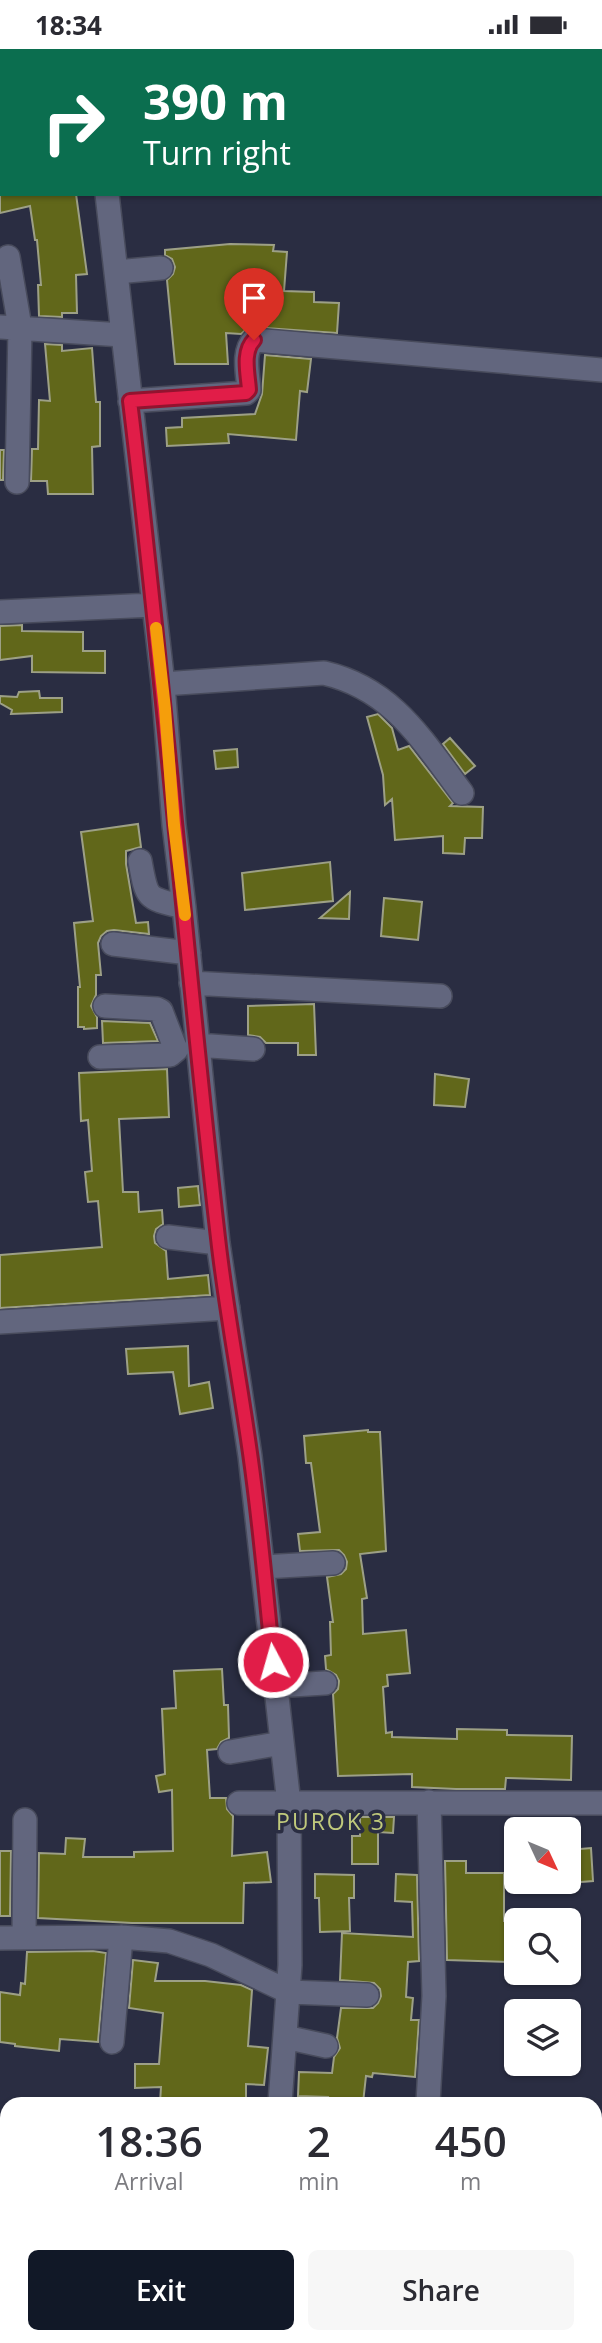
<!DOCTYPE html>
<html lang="en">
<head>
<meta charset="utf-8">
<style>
	:root { --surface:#fff; --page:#f7f7f7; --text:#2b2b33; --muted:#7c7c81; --accent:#111827 }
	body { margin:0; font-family:"Open Sans",sans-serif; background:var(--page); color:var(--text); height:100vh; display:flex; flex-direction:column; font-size:26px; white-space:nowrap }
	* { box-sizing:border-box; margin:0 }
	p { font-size:23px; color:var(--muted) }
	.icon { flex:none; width:38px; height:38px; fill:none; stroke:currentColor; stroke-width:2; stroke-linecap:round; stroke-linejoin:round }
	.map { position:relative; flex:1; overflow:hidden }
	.drawer { position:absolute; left:0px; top:2048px; width:602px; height:247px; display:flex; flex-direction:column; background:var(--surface); border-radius:21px 21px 0 0; box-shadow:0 2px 5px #0004 }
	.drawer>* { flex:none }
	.guide { position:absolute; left:0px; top:0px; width:602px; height:147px; box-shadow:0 2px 5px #0004; background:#0b6e4f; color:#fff; overflow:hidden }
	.needle { width:46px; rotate:134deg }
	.tools { position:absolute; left:504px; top:1768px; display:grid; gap:14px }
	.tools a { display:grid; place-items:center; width:77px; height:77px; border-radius:10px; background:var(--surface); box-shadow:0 2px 5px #0004; font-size:35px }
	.pin { position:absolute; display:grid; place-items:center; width:60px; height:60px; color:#fff; margin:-72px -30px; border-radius:50% 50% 50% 0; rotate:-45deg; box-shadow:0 0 7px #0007 }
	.pin .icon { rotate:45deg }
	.me { position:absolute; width:77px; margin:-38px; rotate:354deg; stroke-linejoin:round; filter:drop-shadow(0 0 5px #0008) }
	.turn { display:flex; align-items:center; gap:24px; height:147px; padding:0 28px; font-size:32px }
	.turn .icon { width:91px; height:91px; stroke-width:2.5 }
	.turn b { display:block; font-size:49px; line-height:60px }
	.eta { display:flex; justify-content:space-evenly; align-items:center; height:119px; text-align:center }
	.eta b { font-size:42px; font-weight:600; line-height:49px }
	.action { display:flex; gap:14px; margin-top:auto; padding:14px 28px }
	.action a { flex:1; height:80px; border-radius:10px; background:var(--accent); color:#fff; font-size:28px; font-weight:600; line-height:80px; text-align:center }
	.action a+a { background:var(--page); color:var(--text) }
	.status { display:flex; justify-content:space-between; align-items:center; height:49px; padding:0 35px; background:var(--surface); direction:ltr }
	.status svg { height:19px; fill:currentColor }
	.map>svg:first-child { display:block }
	.green { fill:#313564 }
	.building { fill:#61671a; stroke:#9da086; stroke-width:2 }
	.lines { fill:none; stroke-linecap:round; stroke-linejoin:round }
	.minor-casing { stroke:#484b5c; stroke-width:26 }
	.minor { stroke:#62667e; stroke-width:23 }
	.route-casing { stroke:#92132f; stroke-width:18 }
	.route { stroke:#e11d48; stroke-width:12 }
	.slow { stroke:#f59e0b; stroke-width:12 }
	.labels { text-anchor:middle; stroke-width:7; stroke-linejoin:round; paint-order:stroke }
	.neighbourhood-label { font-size:23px; letter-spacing:2px; fill:#c0c97c; stroke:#2a2d42 }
</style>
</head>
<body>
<div class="status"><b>18:34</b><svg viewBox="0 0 49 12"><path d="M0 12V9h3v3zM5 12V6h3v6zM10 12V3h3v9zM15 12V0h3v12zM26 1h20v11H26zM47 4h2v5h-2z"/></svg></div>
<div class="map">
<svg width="602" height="2294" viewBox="0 0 602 2294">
	<rect width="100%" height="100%" fill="#2a2d42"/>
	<!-- green -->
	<path class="green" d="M 0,0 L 54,0 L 54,2 L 2,2 L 2,94 L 0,94 Z"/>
	<!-- building -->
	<path class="building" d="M 0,145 L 76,145 L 87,225 L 76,226 L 77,264 L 62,264 L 62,268 L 39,267 L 38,236 L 41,236 L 37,191 L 35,191 L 30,157 L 0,164 Z
		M 230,195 L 274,196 L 273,202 L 287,203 L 284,242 L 314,243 L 314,253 L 339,254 L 337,284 L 249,278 L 241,285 L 226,284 L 228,315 L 175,315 L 167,231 L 173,225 L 175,218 L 172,210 L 165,206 L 165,201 Z
		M 45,295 L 62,296 L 62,302 L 92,299 L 96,353 L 100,353 L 100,397 L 92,398 L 93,445 L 48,445 L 47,432 L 31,432 L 32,400 L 38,400 L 39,351 L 50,352 Z
		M 265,306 L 311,310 L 307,343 L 300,342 L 296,391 L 228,385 L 229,394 L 167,397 L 166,379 L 182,378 L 182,369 L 255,365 L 262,345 Z
		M 0,401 L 4,401 L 3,431 L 0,431 Z
		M 22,576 L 22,582 L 83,583 L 83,602 L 105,602 L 105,624 L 32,623 L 32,607 L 0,611 L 0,577 Z
		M 39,642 L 40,649 L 62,649 L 62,663 L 11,665 L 12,661 L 0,654 L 0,647 L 17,648 L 19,643 Z
		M 378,665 L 392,679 L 398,701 L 409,697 L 453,754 L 450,757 L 483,758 L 482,789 L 465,789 L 464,805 L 443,804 L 443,787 L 395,791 L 392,750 L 385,756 L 383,726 L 367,668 Z
		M 450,689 L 475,717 L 465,725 L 443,695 Z
		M 237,700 L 238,718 L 216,720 L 214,702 Z
		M 138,775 L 141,798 L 126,802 L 126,815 L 136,874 L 148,873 L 149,885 L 114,881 L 107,882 L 101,887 L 98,894 L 101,926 L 96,926 L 96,946 L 91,957 L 97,968 L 97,979 L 84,980 L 84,978 L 78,978 L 78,938 L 80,938 L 74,874 L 93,872 L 81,783 Z
		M 330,813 L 333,852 L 245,861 L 242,824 Z
		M 350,843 L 349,870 L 320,869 Z
		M 384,849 L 422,853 L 418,891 L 381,887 Z
		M 314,955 L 316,1006 L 298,1006 L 298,994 L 266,994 L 260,988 L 248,986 L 248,957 Z
		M 102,972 L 150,974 L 158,992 L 103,994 Z
		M 167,1020 L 169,1068 L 119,1070 L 123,1143 L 138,1143 L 139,1163 L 162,1161 L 163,1175 L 156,1180 L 154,1187 L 155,1194 L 166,1202 L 168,1230 L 208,1226 L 210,1246 L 0,1259 L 0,1206 L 102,1198 L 98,1152 L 88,1153 L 85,1123 L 92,1122 L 88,1071 L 81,1072 L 79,1024 Z
		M 435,1025 L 469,1030 L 465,1058 L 434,1056 Z
		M 198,1137 L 200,1156 L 179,1158 L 178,1139 Z
		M 188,1297 L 189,1337 L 209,1333 L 213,1359 L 180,1365 L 173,1323 L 128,1325 L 126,1300 Z
		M 368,1381 L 368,1383 L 380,1383 L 386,1502 L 360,1505 L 367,1549 L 362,1550 L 363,1585 L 406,1581 L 408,1604 L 410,1624 L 387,1626 L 388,1637 L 383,1638 L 386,1684 L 392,1683 L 392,1688 L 457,1690 L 457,1680 L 507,1681 L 507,1686 L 572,1687 L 571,1731 L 506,1729 L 505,1740 L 456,1740 L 412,1738 L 412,1725 L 338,1727 L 333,1645 L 338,1640 L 339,1632 L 336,1626 L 326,1620 L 325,1607 L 331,1606 L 330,1573 L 333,1573 L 327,1528 L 341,1525 L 346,1520 L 347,1513 L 344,1506 L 339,1501 L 300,1502 L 298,1485 L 320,1483 L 311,1414 L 306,1414 L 304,1387 Z
		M 222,1620 L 224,1656 L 228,1656 L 229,1689 L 221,1693 L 217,1700 L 207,1701 L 210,1749 L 226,1749 L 227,1760 L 233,1767 L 232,1807 L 267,1803 L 271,1833 L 244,1834 L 243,1874 L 132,1874 L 38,1869 L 39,1804 L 65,1805 L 66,1789 L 85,1790 L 83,1808 L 134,1808 L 134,1803 L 173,1802 L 172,1741 L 159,1743 L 156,1727 L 165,1725 L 162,1660 L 176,1659 L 174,1622 Z
		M 360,1768 L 394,1768 L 393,1784 L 378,1783 L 378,1815 L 352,1815 L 352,1787 L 360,1787 Z
		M 591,1799 L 593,1832 L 569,1834 L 569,1801 Z
		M 0,1802 L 11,1802 L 10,1867 L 0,1867 Z
		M 445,1812 L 466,1812 L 466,1824 L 504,1824 L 504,1872 L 510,1872 L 509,1913 L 447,1911 Z
		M 315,1825 L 354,1826 L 354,1849 L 349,1849 L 350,1882 L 320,1883 L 319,1849 L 315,1849 Z
		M 396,1825 L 417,1826 L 419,1912 L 408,1913 L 406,1948 L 413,1949 L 411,1971 L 419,1971 L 415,2028 L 373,2024 L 372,2028 L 366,2027 L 363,2054 L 327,2054 L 328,2048 L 298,2047 L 299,2023 L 332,2024 L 334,2008 L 340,1999 L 337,1989 L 341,1959 L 373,1959 L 378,1954 L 381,1947 L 380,1940 L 374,1934 L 340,1931 L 342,1884 L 413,1888 L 412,1853 L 395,1852 Z
		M 93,1902 L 106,1904 L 98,1993 L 60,1990 L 59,2002 L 15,1997 L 15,1995 L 0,1993 L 0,1943 L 20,1946 L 21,1934 L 25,1935 L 27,1903 Z
		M 133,1911 L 158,1914 L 155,1932 L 205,1932 L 241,1936 L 252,1941 L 248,1997 L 268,1999 L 264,2036 L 246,2035 L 246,2054 L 160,2054 L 161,2038 L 135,2039 L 135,2015 L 159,2015 L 163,1964 L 129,1959 Z"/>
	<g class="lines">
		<!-- minor casing -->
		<g class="minor-casing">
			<path id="minor" d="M 90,0 L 91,2
				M 107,145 L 163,635 L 174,776 L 184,858 L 218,1194 L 250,1407 L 289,1755 L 290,1916 L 280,2054
				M 8,208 L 20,278 L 17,433
				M 116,223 L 161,219
				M 0,278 L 122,286
				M 130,352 L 246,344 L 249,341 C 248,325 242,303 254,291 L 602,321
				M 0,563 L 153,556
				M 163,635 L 324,624 C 393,640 422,691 462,744
				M 140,812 C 147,851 146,849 184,858
				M 113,895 L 189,904
				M 191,934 L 440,947
				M 197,996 L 253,1000
				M 100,1008 L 170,1006 L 176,1001 L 161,962 L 157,960 L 105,957
				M 168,1188 L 218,1194
				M 0,1273 L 228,1259
				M 263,1518 L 333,1514
				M 275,1637 L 325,1634
				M 230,1703 L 282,1694
				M 239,1754 L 602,1754
				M 0,1889 L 121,1888 L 169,1892 L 211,1906 L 289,1943 L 367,1946
				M 24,1889 L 25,1771
				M 285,1988 L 326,1997
				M 112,1993 L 121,1888
				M 428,2054 L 434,1947 L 429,1753
				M 541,2287 L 567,2294
				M 263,2294 L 263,2287
				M 414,2294 L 414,2287"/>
		</g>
		<!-- minor -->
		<use href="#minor" class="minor"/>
	</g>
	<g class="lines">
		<!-- route casing -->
		<g class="route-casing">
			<path id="route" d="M 254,291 C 242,303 248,325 249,341 L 246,344 L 130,352 C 164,630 186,910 218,1189 C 226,1261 240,1332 250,1404 C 260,1473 266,1543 273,1613"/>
		</g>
		<!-- route -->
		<use href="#route" class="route"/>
		<!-- slow -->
		<path class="slow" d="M 156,579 L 165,660 L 174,776 L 185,866"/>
	</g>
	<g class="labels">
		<!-- neighbourhood labels -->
		<g class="neighbourhood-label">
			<text x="331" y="1781">PUROK 3</text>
		</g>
	</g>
</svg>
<div class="tools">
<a><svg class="needle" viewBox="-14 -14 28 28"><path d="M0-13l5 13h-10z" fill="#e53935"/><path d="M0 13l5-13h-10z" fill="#7c7c81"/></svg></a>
<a><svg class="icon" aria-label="search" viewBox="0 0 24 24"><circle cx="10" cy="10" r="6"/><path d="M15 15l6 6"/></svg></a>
<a><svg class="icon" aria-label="layers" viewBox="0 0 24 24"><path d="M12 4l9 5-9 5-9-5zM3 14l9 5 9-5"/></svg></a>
</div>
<div class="pin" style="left:254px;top:291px;background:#d93025"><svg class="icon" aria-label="arrive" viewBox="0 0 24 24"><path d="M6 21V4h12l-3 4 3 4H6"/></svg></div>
<svg class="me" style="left:273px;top:1613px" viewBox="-20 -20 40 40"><circle r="17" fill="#e11d48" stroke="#fff" stroke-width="3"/><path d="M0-11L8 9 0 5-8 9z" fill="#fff"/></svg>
<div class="guide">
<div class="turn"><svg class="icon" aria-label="right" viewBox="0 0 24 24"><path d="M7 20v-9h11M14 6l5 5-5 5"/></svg><div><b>390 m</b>Turn right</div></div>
</div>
<section class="drawer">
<div class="eta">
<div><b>18:36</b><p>Arrival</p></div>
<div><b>2</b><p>min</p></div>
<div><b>450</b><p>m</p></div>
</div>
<div class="action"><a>Exit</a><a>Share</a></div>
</section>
</div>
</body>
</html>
